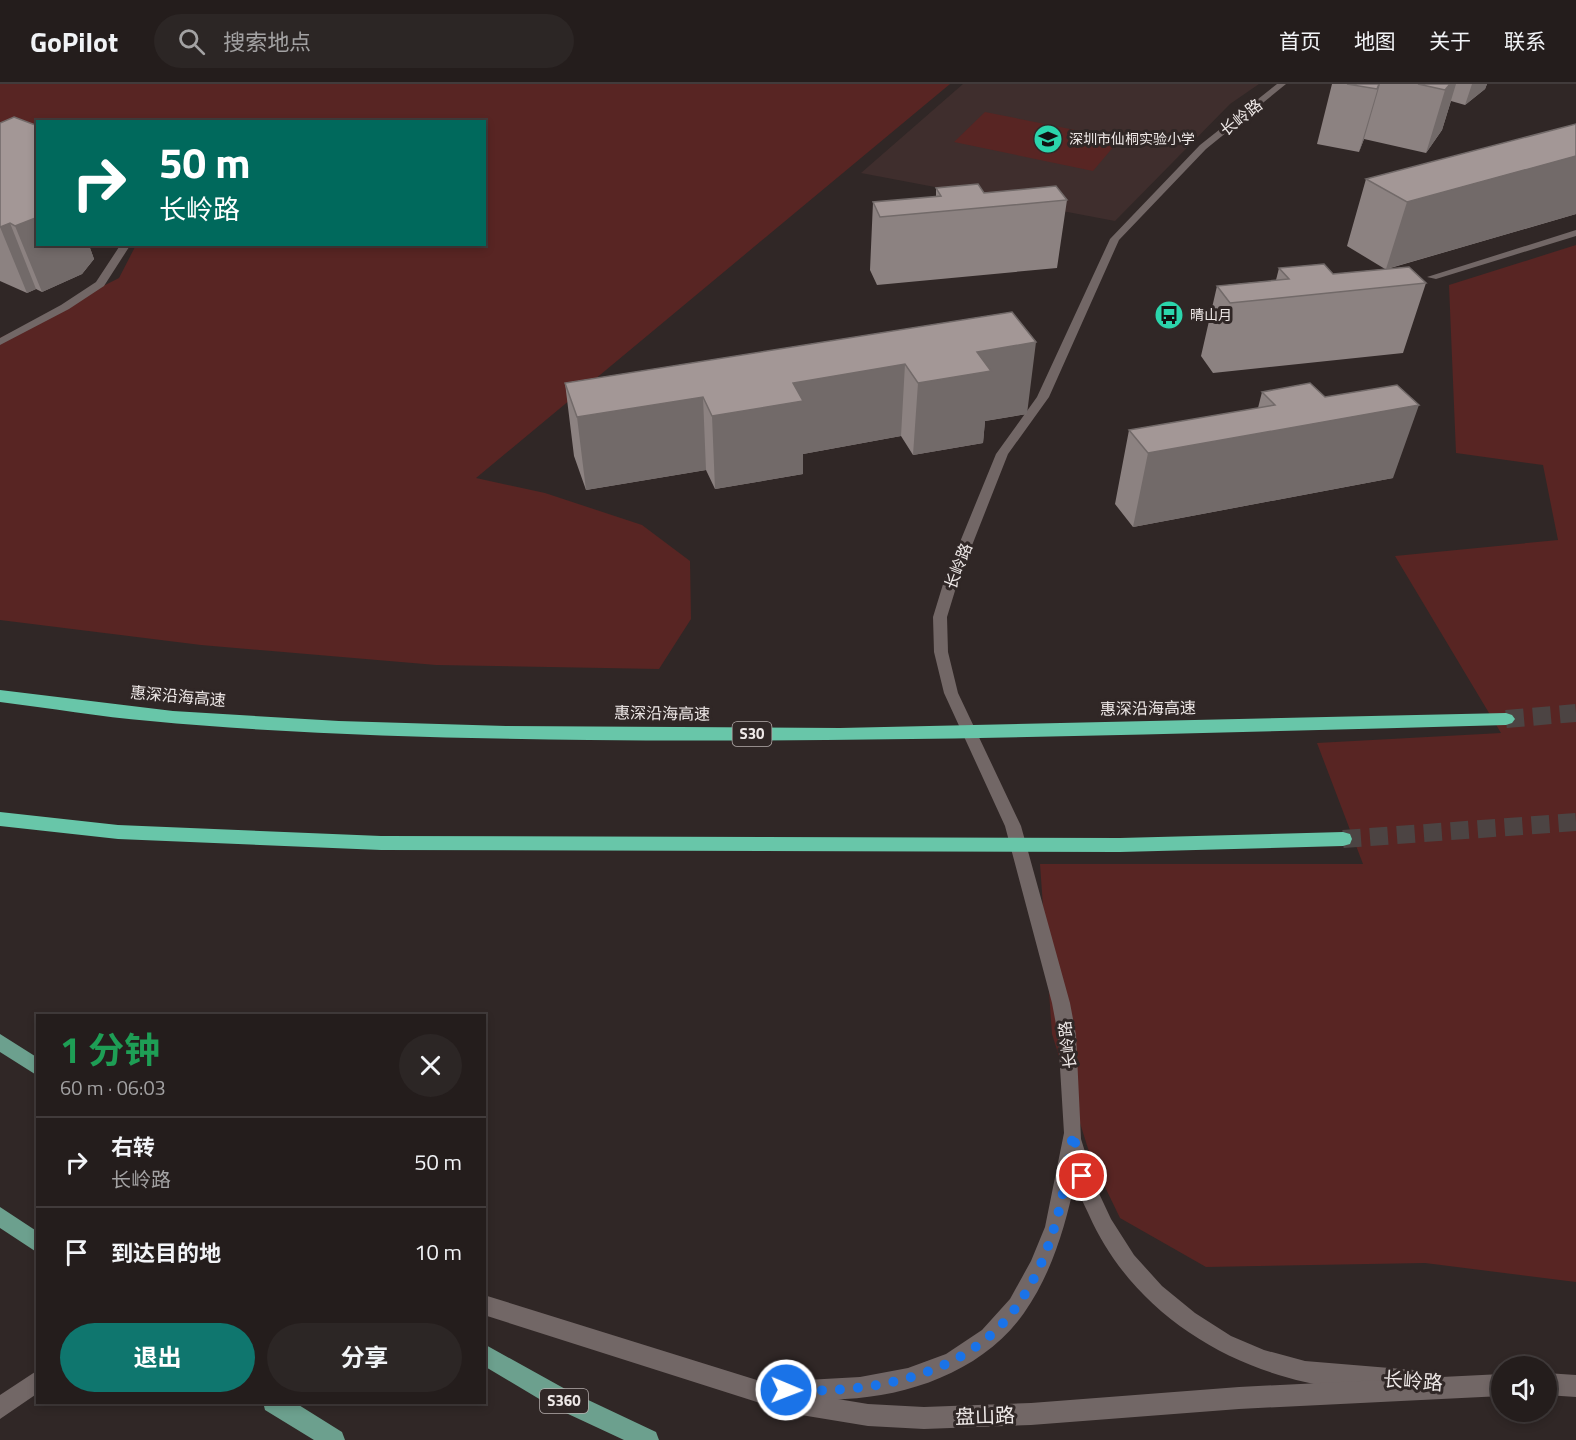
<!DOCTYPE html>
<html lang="zh">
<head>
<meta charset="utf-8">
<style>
	:root { --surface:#241d1c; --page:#2c2625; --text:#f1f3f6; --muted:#a3a2a3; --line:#413b3b; --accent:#0f766e }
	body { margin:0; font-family:"Titillium Web","Noto Sans SC",sans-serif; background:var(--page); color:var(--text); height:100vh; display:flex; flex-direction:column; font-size:22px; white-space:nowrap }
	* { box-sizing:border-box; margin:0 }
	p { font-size:20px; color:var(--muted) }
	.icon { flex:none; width:33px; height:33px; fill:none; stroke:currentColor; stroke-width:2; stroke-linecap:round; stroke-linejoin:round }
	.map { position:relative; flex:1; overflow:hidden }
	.side { position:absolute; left:36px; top:930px; width:450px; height:390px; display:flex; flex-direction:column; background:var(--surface); border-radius:0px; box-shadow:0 3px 9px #0003,0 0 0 2px var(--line) }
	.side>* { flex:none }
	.hud { position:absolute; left:36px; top:36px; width:450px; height:126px; border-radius:0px; box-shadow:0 3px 9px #0003,0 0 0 2px var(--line); background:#00695c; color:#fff; overflow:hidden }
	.tools { position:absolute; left:1491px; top:1272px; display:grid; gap:12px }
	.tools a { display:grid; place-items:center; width:66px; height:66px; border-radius:50%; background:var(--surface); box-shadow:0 3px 9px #0003,0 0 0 2px var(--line); font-size:30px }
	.pin { position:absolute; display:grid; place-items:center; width:51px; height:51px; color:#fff; margin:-26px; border:3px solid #fff; border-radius:50%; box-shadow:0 2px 6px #0007 }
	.me { position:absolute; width:66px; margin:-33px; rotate:91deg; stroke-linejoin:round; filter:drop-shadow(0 0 4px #0008) }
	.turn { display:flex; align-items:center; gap:21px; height:126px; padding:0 24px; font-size:27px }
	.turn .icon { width:78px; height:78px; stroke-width:2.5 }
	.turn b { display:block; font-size:42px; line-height:51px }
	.round { display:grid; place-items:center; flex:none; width:63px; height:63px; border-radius:32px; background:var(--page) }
	.summary { display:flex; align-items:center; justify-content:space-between; height:102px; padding:0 24px }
	h1 { font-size:36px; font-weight:700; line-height:45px; color:#1e9e55 }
	.action { display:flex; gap:12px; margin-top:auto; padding:12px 24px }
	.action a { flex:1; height:69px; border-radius:36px; background:var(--accent); color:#fff; font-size:24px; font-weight:700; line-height:69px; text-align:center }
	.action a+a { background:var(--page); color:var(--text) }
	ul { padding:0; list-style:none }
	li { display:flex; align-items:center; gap:18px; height:90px; padding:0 24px; border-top:2px solid var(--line) }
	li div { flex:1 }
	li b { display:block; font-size:22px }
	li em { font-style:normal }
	header { display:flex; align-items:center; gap:36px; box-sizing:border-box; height:84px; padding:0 30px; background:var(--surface); border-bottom:2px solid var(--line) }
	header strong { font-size:28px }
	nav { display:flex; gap:33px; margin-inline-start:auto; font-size:21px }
	.search { width:420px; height:54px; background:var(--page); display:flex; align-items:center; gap:15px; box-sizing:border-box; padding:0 21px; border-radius:33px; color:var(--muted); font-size:22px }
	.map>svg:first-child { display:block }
	.built { fill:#3f2e2d }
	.green { fill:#582523 }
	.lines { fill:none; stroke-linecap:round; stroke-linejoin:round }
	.motorway-tunnel { stroke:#4c4443; stroke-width:18; stroke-dasharray:18 9; stroke-linecap:butt }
	.minor { fill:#726766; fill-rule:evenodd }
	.secondary { fill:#726766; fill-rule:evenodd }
	.primary { fill:#6ca08e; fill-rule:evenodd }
	.motorway { fill:#68c6a9; fill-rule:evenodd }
	.wall { fill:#8c8281 }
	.shaded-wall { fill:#726a69 }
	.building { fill:#a39796; stroke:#726a69; stroke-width:1.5 }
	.route { stroke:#1a73e8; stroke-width:10; stroke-dasharray:0 18 }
	.labels { text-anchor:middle; stroke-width:6; stroke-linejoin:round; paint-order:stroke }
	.far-poi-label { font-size:14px; fill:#eee8e7; stroke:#302726; text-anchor:start }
	.shield { fill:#302726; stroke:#b5aead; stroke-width:1.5 }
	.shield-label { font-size:15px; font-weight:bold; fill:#eee8e7 }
	.street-label { font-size:16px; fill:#eee8e7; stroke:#302726 }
	.near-street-label { font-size:20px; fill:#eee8e7; stroke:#302726 }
</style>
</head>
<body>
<header>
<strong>GoPilot</strong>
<div class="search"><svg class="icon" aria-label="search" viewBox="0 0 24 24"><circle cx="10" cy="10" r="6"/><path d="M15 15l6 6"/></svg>搜索地点</div>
<nav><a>首页</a><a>地图</a><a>关于</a><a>联系</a></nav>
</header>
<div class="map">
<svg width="1576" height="1356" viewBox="0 0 1576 1356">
	<rect width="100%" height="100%" fill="#302726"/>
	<!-- built -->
	<path class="built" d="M 963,0 L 1259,0 L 1230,20 L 1115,137 L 861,89 Z"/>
	<!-- green -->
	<path class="green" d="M 0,0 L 950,0 L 476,394 L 545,409 L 642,441 L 690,477 L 691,535 L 659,585 L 436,581 L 201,561 L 0,536 L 0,254 L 119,194 L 136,161 L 484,160 L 484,38 L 38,38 L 37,61 L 0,64 Z
		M 985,28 L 1120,55 L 1093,87 L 954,58 Z
		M 1576,161 L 1576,1198 L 1425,1179 L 1206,1183 L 1120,1134 L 1091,1074 L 1052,950 L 1040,780 L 1363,780 L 1317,659 L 1501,649 L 1395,472 L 1558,456 L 1543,381 L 1456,369 L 1449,201 Z"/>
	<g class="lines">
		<!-- motorway-tunnel -->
		<path class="motorway-tunnel" d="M 1506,635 L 1576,629
			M 1343,755 L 1576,738"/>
		<!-- minor -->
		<path class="minor" d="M 1277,0 L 1286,0 L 1206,65 L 1119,156 L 1049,313 L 1008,370 L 958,497 L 947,533 L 948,568 L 958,609 L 1021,742 L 1070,919 L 1076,951 L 1081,1055 L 1096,1103 L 1111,1135 L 1134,1171 L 1162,1202 L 1195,1229 L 1231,1252 L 1264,1266 L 1305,1277 L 1414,1286 L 1421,1290 L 1425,1297 L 1421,1304 L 1414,1308 C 1378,1305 1340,1307 1305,1298 C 1212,1277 1128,1219 1089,1131 C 1084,1120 1078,1109 1075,1097 C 1065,1143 1052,1189 1024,1229 C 985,1285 912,1312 845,1315 C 820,1317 787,1322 763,1313 L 760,1305 L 763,1297 L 771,1294 L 806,1296 L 860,1293 L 908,1284 L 946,1270 L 982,1246 L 1010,1215 L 1031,1177 L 1045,1143 L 1064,1049 L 1058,951 L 1052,919 L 1005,742 L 944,609 L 934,568 L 933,533 L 944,497 L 996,370 L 1037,313 L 1110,155 L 1200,61 Z
			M 1576,146 L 1576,152 L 1436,195 L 1427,193 Z
			M 121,160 L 131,160 L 104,202 L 69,225 L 0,261 L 0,254 L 61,221 L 96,198 Z
			M 38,1286 L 38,1309 L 0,1335 L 0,1311 Z"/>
		<!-- secondary -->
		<path class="secondary" d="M 484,1211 L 795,1308 L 868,1320 L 924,1323 L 1031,1319 L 1239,1303 L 1502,1290 L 1502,1312 L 1239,1325 L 1031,1341 L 924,1345 L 868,1342 L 795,1330 L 484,1231 Z
			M 1546,1289 L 1576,1291 L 1576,1313 L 1546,1311 Z"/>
		<!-- primary -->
		<path class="primary" d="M 0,950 L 38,974 L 38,992 L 0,968 Z
			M 0,1123 L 38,1148 L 38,1169 L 0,1144 Z
			M 484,1260 L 567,1306 L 656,1348 L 659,1356 L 624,1356 L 551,1322 L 484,1282 Z
			M 263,1318 L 294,1318 L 342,1348 L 345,1356 L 314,1356 L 265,1326 Z"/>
		<!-- motorway -->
		<path class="motorway" d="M 0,606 L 173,627 L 339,637 L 506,642 L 840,644 L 1506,629 L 1512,631 L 1515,635 L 1512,639 L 1506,641 C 1201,649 895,659 589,656 C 443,654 296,651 150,637 C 100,633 50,624 0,618 Z
			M 0,728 L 118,741 L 381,752 L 1120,754 L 1343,748 L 1350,750 L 1352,755 L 1350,760 L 1343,762 L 1120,768 L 381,766 L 118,755 L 0,742 Z"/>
	</g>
	<!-- wall -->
	<path class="wall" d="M 1332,0 L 1487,0 L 1485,5 L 1465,21 L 1451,17 L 1442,46 L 1426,69 L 1364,55 L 1359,68 L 1317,60 Z
		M 0,39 L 90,164 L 94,175 L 82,190 L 42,208 L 36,205 L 27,209 L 0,197 Z
		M 1366,95 L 1576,130 L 1387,185 L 1426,199 L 1403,269 L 1213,289 L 1201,272 L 1217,202 L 1276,196 L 1279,184 L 1333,190 L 1385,185 L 1347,162 Z
		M 936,104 L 1067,116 L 1057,184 L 877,201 L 870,186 L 873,118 L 936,113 Z
		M 1012,228 L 1027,330 L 985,337 L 983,359 L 913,371 L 901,352 L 803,370 L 803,390 L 715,405 L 706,386 L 586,406 L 574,372 L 565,299 Z
		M 1262,308 L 1393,394 L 1133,443 L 1115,420 L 1129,346 L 1258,324 Z"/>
	<!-- shaded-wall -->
	<path class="shaded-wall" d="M 1379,0 L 1380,0 L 1364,55 L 1359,68 Z
		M 1450,0 L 1456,0 L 1442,46 L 1426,69 L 1445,6 Z
		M 1472,0 L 1487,0 L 1485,5 L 1465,21 Z
		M 1576,72 L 1576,130 L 1386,185 L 1407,118 Z
		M 38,133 L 38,160 L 92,160 L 90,164 L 94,175 L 82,190 L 42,208 L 15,142 Z
		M 10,139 L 36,205 L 27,209 L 0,143 Z
		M 1036,258 L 1027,330 L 985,337 L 983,359 L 913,371 L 918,299 L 977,268 Z
		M 905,280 L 901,352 L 803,370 L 803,390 L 715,405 L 712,332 L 793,299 Z
		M 703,313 L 706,386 L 586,406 L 577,333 Z
		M 1419,321 L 1393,394 L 1133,443 L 1148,369 Z"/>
	<!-- building -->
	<path class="building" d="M 1347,0 L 1379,0 L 1377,5 Z
		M 1418,0 L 1450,0 L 1445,6 Z
		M 14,33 L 38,42 L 38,133 L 15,142 L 10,139 L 0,143 L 0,39 Z
		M 1576,40 L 1576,72 L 1407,118 L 1366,95 Z
		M 978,100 L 984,109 L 1056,102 L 1067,116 L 880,133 L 873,118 L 941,112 L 936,104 Z
		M 1324,180 L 1333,190 L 1409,183 L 1426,199 L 1230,219 L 1217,202 L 1289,195 L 1279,184 Z
		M 1012,228 L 1036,258 L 977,268 L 991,287 L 918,299 L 905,280 L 793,299 L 803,317 L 712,332 L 703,313 L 577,333 L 565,299 Z
		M 1310,299 L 1325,313 L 1397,301 L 1419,321 L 1148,369 L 1129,346 L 1275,321 L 1262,308 Z"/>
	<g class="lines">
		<!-- route -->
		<path class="route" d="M 786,1306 C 868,1310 966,1294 1017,1222 C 1053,1172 1065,1109 1073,1049 L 1082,1092"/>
	</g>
	<!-- icons -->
	<defs>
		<g id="school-disc" transform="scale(1.5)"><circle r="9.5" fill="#2bd5ac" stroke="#302726"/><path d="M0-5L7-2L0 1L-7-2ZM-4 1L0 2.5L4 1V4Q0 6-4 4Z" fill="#111"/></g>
		<g id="bus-disc" transform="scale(1.5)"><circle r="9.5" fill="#2bd5ac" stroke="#302726"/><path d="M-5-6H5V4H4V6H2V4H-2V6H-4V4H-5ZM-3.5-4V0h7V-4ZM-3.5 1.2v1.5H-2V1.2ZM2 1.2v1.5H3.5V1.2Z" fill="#111"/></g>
	</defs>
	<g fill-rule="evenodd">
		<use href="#school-disc" x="1048" y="55"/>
		<use href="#bus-disc" x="1169" y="231"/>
	</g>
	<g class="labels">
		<!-- far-poi labels -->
		<g class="far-poi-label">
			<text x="1069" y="60">深圳市仙桐实验小学</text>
			<text x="1190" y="236">晴山月</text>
		</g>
		<!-- shield labels -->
		<g class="shield">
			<rect x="732.5" y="638" width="39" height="24" rx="4.5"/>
			<rect x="540" y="1305" width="48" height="24" rx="4.5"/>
		</g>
		<g class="shield-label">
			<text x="752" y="655">S30</text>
			<text x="564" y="1322">S360</text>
		</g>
		<!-- street labels -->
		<g class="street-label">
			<text transform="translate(1241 33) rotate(-38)" y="6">长岭路</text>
			<text transform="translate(958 482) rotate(-69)" y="6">长岭路</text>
			<text transform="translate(178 612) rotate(5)" y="6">惠深沿海高速</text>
			<text transform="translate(1148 624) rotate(-1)" y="6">惠深沿海高速</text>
			<text transform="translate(662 629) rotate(1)" y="6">惠深沿海高速</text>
			<text transform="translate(1067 961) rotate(-97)" y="6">长岭路</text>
		</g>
		<!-- near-street labels -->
		<g class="near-street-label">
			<text transform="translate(1413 1297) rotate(4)" y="7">长岭路</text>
			<text transform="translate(985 1332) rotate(-2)" y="7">盘山路</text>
		</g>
	</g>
</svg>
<div class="tools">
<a><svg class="icon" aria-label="sound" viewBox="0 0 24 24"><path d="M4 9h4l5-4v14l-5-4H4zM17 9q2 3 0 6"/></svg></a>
</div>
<div class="pin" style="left:1082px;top:1092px;background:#d93025"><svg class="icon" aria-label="arrive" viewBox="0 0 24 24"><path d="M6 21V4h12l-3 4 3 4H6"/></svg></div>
<svg class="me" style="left:786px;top:1306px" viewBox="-20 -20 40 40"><circle r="17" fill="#1a73e8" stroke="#fff" stroke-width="3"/><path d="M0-11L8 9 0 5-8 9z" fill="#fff"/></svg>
<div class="hud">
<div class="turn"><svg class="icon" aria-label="right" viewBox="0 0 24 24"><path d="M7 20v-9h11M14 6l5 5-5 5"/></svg><div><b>50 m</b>长岭路</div></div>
</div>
<section class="side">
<div class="summary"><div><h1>1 分钟</h1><p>60 m · 06:03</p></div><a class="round"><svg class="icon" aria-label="close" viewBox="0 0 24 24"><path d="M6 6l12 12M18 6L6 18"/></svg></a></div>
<ul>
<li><svg class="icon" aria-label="right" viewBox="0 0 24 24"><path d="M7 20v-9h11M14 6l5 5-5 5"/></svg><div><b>右转</b><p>长岭路</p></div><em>50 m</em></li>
<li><svg class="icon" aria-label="arrive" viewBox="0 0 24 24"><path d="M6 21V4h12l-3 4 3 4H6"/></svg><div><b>到达目的地</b></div><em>10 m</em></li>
</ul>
<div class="action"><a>退出</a><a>分享</a></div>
</section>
</div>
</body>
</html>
